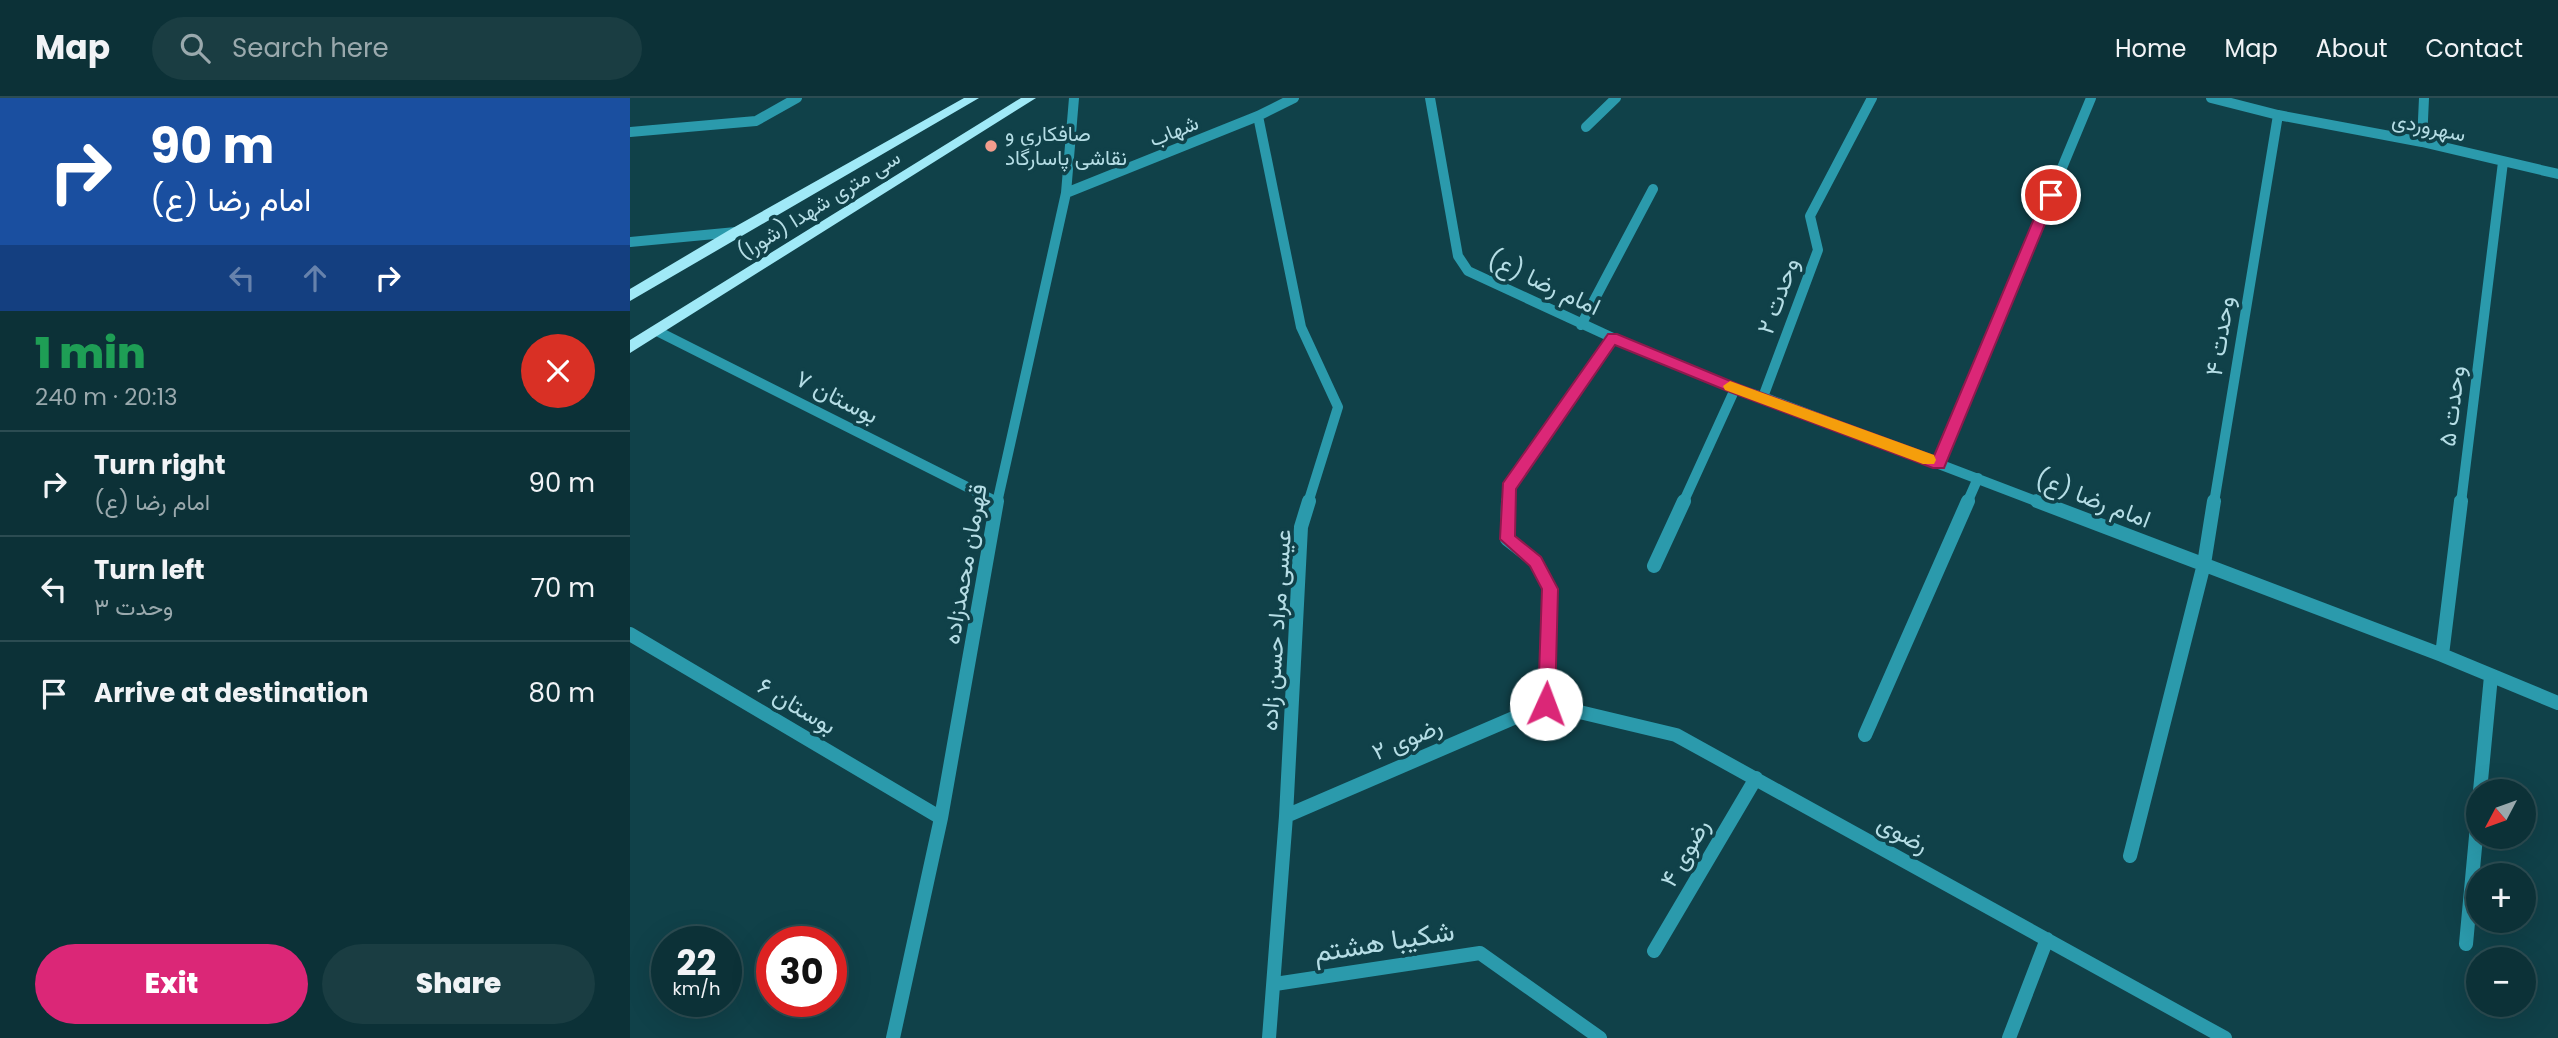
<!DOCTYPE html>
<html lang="en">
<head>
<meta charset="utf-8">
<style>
	:root { --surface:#0c3137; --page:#1a3d42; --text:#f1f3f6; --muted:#9aa9ad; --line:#2c4c52; --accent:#db2777 }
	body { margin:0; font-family:Poppins,Vazirmatn,sans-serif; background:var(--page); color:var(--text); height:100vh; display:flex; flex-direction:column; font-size:26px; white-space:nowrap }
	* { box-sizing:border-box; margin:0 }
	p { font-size:23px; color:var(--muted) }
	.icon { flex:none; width:38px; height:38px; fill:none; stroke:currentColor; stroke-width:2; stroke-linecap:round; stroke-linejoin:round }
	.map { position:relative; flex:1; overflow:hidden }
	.sheet { display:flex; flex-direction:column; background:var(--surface); width:630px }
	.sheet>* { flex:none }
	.banner { background:#1a4fa0; color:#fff; overflow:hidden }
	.needle { width:46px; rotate:229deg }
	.buttons { position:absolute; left:1836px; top:681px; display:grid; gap:14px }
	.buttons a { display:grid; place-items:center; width:70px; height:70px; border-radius:50%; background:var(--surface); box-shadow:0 7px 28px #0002,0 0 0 2px var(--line); font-size:35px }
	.speed { position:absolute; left:21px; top:828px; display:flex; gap:14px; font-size:35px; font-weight:700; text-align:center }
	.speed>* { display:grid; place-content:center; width:91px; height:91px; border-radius:50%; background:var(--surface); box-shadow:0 7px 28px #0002,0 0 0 2px var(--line); line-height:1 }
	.speed small { font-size:18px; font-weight:400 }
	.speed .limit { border:10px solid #d22; background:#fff; color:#111 }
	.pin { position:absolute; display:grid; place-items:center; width:60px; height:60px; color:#fff; margin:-30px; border:4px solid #fff; border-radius:50%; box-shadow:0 2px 7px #0007 }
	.me { position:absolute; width:77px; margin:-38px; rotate:2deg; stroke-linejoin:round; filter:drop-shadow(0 0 5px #0008) }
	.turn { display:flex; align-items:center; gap:24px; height:147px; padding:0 35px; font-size:32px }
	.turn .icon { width:91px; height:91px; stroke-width:2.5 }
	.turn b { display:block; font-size:49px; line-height:60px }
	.lanes { display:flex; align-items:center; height:66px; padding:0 35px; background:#0003; justify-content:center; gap:35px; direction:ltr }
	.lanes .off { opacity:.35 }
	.round { display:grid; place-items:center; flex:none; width:74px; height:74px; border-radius:37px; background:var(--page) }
	.head { display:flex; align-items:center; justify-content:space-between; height:119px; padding:0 35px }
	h1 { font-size:42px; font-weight:800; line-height:52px; color:#1e9e55 }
	.cta { display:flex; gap:14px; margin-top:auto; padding:14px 35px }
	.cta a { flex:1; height:80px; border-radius:42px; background:var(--accent); color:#fff; font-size:28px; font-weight:800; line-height:80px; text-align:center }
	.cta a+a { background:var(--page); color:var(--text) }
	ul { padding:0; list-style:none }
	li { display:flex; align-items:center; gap:21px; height:105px; padding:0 35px; border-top:2px solid var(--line) }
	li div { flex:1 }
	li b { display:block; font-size:26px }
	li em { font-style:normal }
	header { display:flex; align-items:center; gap:42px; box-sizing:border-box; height:98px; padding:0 35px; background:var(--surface); border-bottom:2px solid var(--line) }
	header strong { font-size:33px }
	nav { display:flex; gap:38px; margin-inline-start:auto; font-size:24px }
	.search { width:490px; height:63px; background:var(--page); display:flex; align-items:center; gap:18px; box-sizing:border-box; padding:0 24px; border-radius:38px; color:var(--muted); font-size:26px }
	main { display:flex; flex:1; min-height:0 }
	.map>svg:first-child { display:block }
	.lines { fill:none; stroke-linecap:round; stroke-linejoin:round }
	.minor-far1 { stroke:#2b9aac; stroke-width:10 }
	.minor { stroke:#2b9aac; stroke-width:14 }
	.major { fill:#a0e9f7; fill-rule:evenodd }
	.route { fill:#db2777; stroke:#8e194d; stroke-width:2 }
	.slow { fill:#f59e0b }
	.poi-dot { fill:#f49d8d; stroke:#104149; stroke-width:2.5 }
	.labels { text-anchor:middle; stroke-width:7; stroke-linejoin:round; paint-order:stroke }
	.far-street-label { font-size:21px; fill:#b5dde5; stroke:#104149 }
	.far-poi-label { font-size:21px; fill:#b5dde5; stroke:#104149; text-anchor:start }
	.street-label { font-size:24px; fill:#b5dde5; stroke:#104149 }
	.near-street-label { font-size:28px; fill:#b5dde5; stroke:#104149 }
</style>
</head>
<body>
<header>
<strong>Map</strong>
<div class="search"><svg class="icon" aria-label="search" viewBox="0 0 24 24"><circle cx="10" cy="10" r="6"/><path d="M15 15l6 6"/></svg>Search here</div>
<nav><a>Home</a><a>Map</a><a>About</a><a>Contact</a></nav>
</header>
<main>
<section class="sheet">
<div class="banner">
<div class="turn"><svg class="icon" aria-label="right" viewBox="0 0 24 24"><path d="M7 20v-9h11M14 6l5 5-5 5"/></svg><div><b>90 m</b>امام رضا (ع)</div></div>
<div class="lanes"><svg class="icon off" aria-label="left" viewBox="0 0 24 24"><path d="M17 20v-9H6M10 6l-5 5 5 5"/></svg><svg class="icon off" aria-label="ahead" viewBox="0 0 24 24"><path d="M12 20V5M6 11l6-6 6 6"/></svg><svg class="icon" aria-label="right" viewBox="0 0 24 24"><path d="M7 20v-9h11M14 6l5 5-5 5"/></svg></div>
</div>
<div class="head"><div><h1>1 min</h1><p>240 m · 20:13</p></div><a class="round" style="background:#d93025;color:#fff"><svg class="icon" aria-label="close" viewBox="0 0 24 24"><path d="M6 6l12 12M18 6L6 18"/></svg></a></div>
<ul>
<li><svg class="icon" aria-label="right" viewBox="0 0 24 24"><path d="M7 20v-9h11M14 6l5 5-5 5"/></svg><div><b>Turn right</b><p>امام رضا (ع)</p></div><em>90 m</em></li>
<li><svg class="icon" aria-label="left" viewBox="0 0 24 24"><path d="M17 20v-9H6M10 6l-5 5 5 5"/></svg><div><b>Turn left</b><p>وحدت ۳</p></div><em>70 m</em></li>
<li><svg class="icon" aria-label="arrive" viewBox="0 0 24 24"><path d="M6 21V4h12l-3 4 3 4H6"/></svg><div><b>Arrive at destination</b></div><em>80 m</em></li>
</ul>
<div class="cta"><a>Exit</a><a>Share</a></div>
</section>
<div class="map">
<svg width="1928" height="940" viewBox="0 0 1928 940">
	<rect width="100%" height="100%" fill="#104149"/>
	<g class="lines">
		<!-- minor-far1 -->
		<path class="minor-far1" d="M 800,0 L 828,158 L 838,173 L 983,240 L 878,389 L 878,405
			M 1581,0 L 1648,17 L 1792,44 L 1928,76
			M 628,18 L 671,229 L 708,309 L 678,405
			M 956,29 L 986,0
			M 0,34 L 126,23 L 167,0
			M 1792,44 L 1794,0
			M 436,95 L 628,18 L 664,0
			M 0,144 L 106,134
			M 951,227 L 1023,91
			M 27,233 L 367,404
			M 983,240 L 1105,291 L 1133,299 L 1411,405
			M 1133,299 L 1188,152 L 1180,118 L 1242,0
			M 1309,366 L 1461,0
			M 367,405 L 436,95 L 444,0
			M 1053,405 L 1105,291
			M 1337,405 L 1348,380
			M 1584,405 L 1648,17
			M 1831,405 L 1873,64"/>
		<!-- minor -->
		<path class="minor" d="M 878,403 L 877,441 L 905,463 L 920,491 L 916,606
			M 1407,403 L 1812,557 L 1928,605
			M 1024,468 L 1054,403
			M 0,536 L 311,720
			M 1812,557 L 1831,403
			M 916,606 L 1046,637 L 1595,940
			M 1235,637 L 1338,403
			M 1850,693 L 1861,578
			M 656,718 L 916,606
			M 1500,758 L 1574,466 L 1584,403
			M 1836,846 L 1848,717
			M 1024,853 L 1126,680
			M 645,886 L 850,855 L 970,940
			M 263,940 L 311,720 L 367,403
			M 639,940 L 656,718 L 671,429 L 679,403
			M 1379,940 L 1417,841"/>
		<!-- major -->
		<path class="major" d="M 334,0 L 349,0 L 0,203 L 0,191 L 101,131 Z
			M 391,0 L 406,0 L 0,255 L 0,242 Z"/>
	</g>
	<!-- route -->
	<path class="route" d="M 1421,93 L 1427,97 L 1314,370 L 1303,370 L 1100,294 L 985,247 L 886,391 L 885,438 L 911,459 L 928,491 L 925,606 L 922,611 L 916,614 L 910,611 L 908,606 L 912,491 L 900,468 L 870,441 L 873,385 L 978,236 L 987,236 L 1110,287 L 1304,358 L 1414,97 Z"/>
	<!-- slow -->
	<path class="slow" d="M 1100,283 L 1304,357 L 1306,362 L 1304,366 L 1293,366 L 1095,292 L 1093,288 Z"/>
	<!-- markers -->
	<circle class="poi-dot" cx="361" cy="48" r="7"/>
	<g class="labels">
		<!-- far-street labels -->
		<g class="far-street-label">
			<text transform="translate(1799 29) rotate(12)" y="7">سهروردی</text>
			<text transform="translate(544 33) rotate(-22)" y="7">شهاب</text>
			<text transform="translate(189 107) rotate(-32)" y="7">سی متری شهدا (شورا)</text>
		</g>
		<!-- far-poi labels -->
		<g class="far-poi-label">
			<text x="375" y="43">صافکاری و<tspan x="375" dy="24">نقاشی پاسارگاد</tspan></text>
		</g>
		<!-- street labels -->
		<g class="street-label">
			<text transform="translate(914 185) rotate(25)" y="8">امام رضا (ع)</text>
			<text transform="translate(1148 198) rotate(-70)" y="8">وحدت ۲</text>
			<text transform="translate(1590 238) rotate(-81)" y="8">وحدت ۴</text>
			<text transform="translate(207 299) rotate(27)" y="8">بوستان ۷</text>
			<text transform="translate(1822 308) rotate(-83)" y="8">وحدت ۵</text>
			<text transform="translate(1463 401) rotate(21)" y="8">امام رضا (ع)</text>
			<text transform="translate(335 466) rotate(-80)" y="8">قهرمان محمدزاده</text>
			<text transform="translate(646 532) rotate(-86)" y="8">عیسی مراد حسن زاده</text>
			<text transform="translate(167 608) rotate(31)" y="8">بوستان ۶</text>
			<text transform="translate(777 641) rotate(-23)" y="8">رضوی ۲</text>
			<text transform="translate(1273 736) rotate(29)" y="8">رضوی</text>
			<text transform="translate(1055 755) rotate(-60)" y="8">رضوی ۴</text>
		</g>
		<!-- near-street labels -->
		<g class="near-street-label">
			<text transform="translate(754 843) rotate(-9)" y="10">شکیبا هشتم</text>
		</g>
	</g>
</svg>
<div class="buttons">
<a><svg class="needle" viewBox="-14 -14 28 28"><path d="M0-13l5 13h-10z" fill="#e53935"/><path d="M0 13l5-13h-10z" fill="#9aa9ad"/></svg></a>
<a>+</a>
<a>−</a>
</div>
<div class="speed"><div>22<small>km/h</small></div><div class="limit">30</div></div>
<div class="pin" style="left:1421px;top:97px;background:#d93025"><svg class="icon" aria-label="arrive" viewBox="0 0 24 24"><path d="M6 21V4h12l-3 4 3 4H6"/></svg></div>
<svg class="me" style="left:916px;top:606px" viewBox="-20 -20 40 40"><circle r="19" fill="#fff"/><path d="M0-13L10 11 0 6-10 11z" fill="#db2777"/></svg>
</div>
</main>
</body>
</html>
